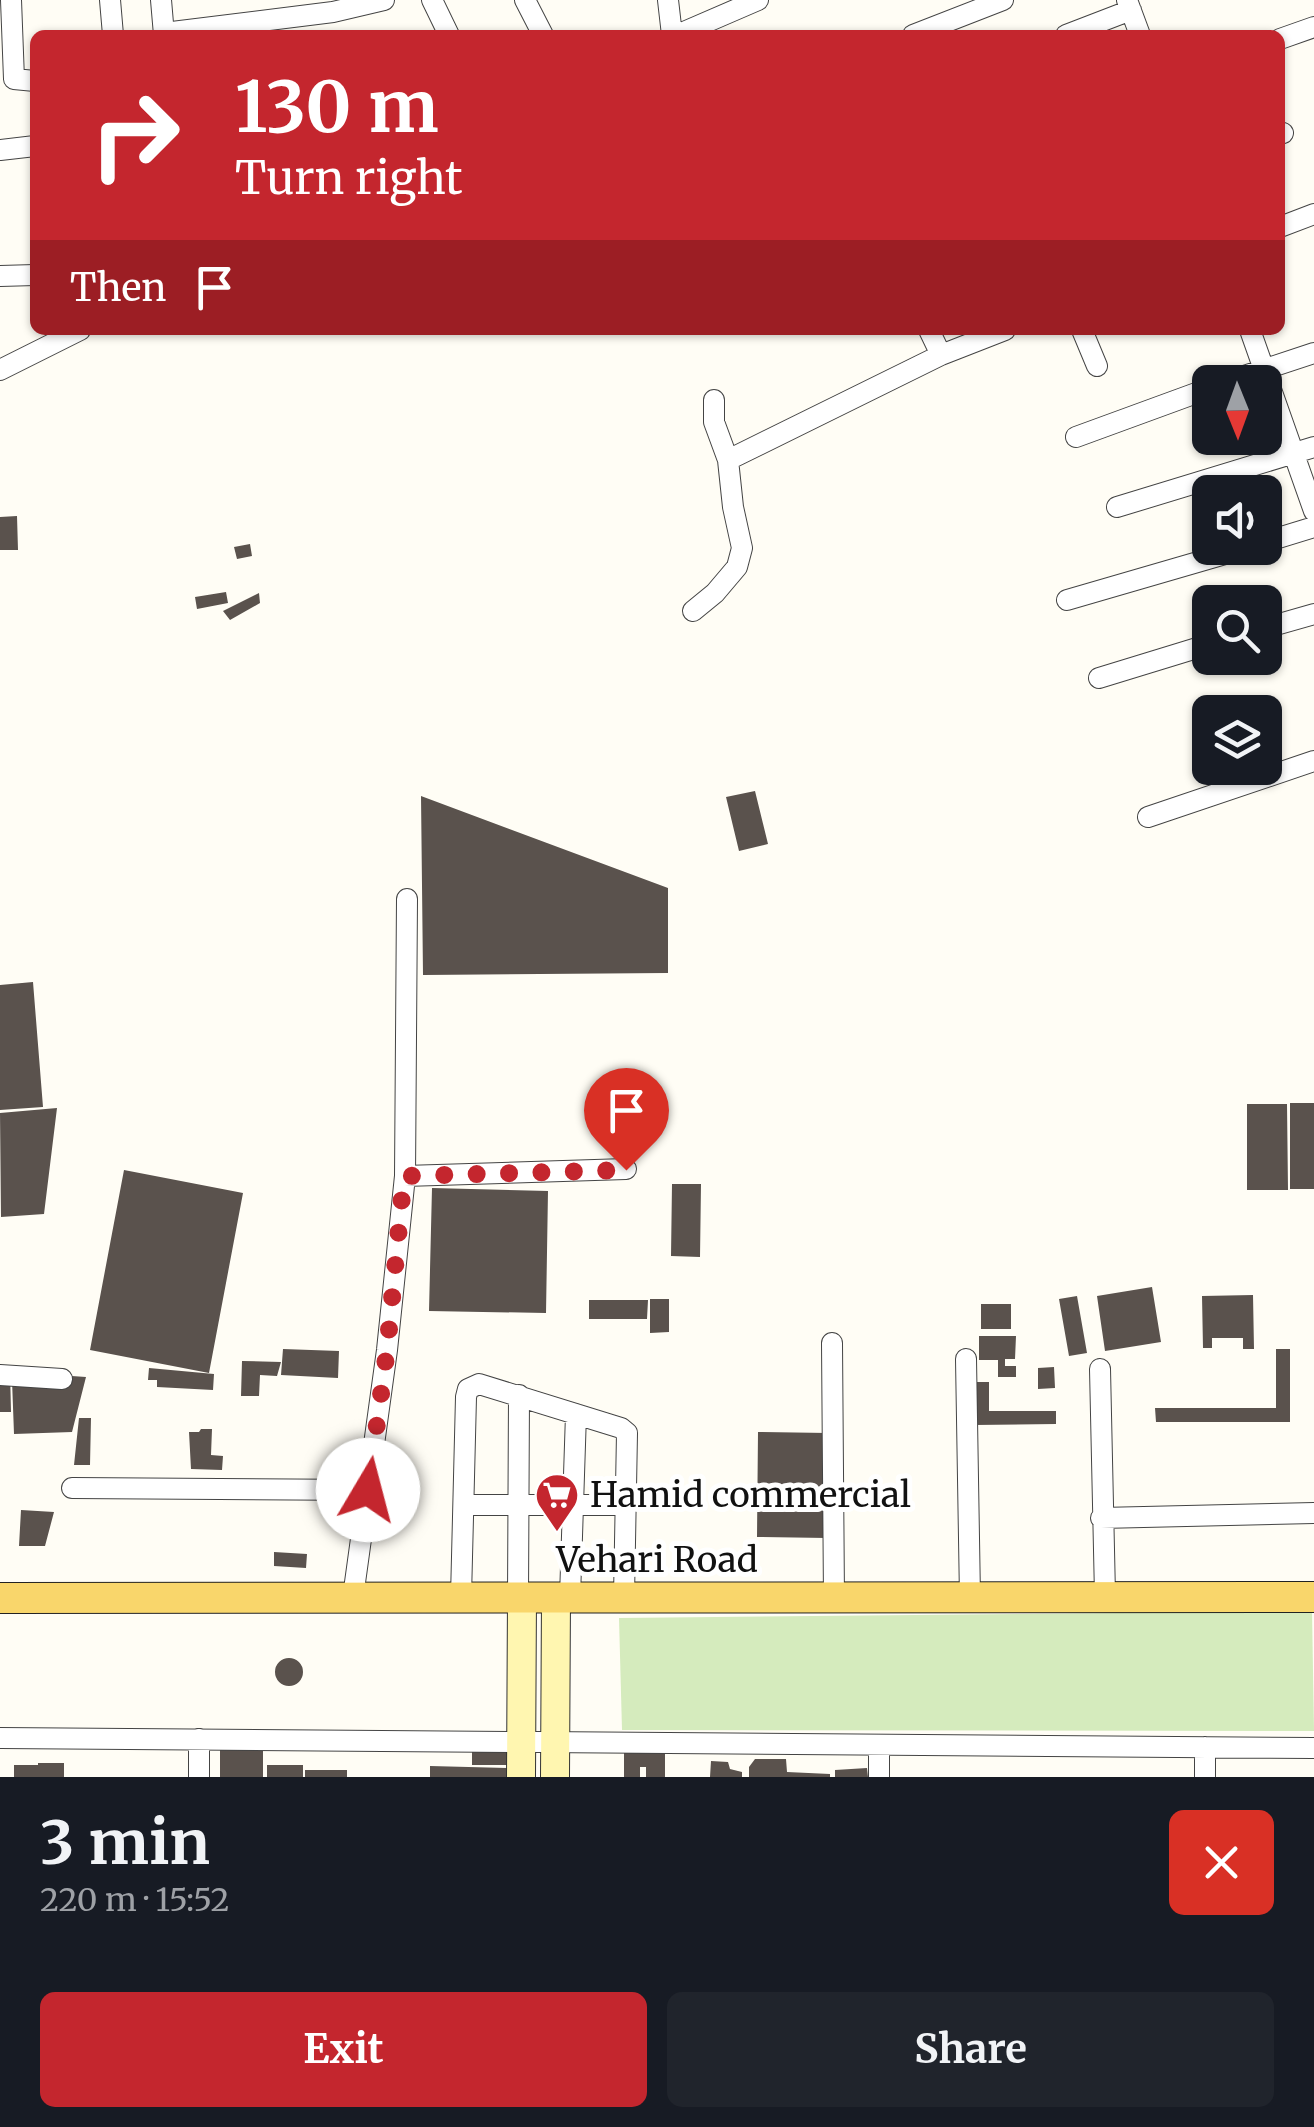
<!DOCTYPE html>
<html lang="en">
<head>
<meta charset="utf-8">
<style>
	:root { --surface:#171b24; --page:#20242c; --text:#f1f3f6; --muted:#9ea1a6; --accent:#c4262e }
	body { margin:0; font-family:Merriweather,serif; background:var(--page); color:var(--text); height:100vh; display:flex; flex-direction:column; font-size:38px; white-space:nowrap }
	* { box-sizing:border-box; margin:0 }
	p { font-size:32px; color:var(--muted) }
	.icon { flex:none; width:55px; height:55px; fill:none; stroke:currentColor; stroke-width:2; stroke-linecap:round; stroke-linejoin:round }
	.map { position:relative; height:1777px; overflow:hidden }
	.side { display:flex; flex-direction:column; background:var(--surface); flex:1 }
	.side>* { flex:none }
	.banner { position:absolute; left:30px; top:30px; width:1255px; height:305px; border-radius:15px; box-shadow:0 2px 8px #0004; background:#c4262e; color:#fff; overflow:hidden }
	.needle { width:65px; rotate:179deg }
	.fabs { position:absolute; left:1192px; top:365px; display:grid; gap:20px }
	.fabs a { display:grid; place-items:center; width:90px; height:90px; border-radius:15px; background:var(--surface); box-shadow:0 2px 8px #0004; font-size:50px }
	.pin { position:absolute; display:grid; place-items:center; width:85px; height:85px; color:#fff; margin:-102px -42px; border-radius:50% 50% 50% 0; rotate:-45deg; box-shadow:0 0 10px #0007 }
	.pin .icon { rotate:45deg }
	.me { position:absolute; width:110px; margin:-55px; rotate:8deg; stroke-linejoin:round; filter:drop-shadow(0 0 8px #0008) }
	.turn { display:flex; align-items:center; gap:35px; height:210px; padding:0 40px; font-size:45px }
	.turn .icon { width:130px; height:130px; stroke-width:2.5 }
	.turn b { display:block; font-size:70px; line-height:85px }
	.then { display:flex; align-items:center; height:95px; padding:0 40px; background:#0003; gap:20px; font-size:38px }
	.round { display:grid; place-items:center; flex:none; width:105px; height:105px; border-radius:15px; background:var(--page) }
	.overview { display:flex; align-items:center; justify-content:space-between; height:170px; padding:0 40px }
	h1 { font-size:60px; font-weight:700; line-height:75px }
	.cta { display:flex; gap:20px; margin-top:auto; padding:20px 40px }
	.cta a { flex:1; height:115px; border-radius:15px; background:var(--accent); color:#fff; font-size:40px; font-weight:700; line-height:115px; text-align:center }
	.cta a+a { background:var(--page); color:var(--text) }
	.map>svg:first-child { display:block }
	.green { fill:#d5ebbd }
	.building { fill:#5a524d }
	.lines { fill:none; stroke-linecap:round; stroke-linejoin:round }
	.street-casing { stroke:#444; stroke-width:22 }
	.secondary-casing { stroke:#333; stroke-width:30 }
	.primary-casing { stroke:#222; stroke-width:32 }
	.street { stroke:#fff; stroke-width:20 }
	.secondary { stroke:#fff6b0; stroke-width:28 }
	.primary { stroke:#f9d66b; stroke-width:30 }
	.route { stroke:#c4262e; stroke-width:18; stroke-dasharray:0 32.4 }
	.labels { text-anchor:middle; stroke-width:10; stroke-linejoin:round; paint-order:stroke }
	.poi-label { font-size:35px; fill:#111; stroke:#fff; text-anchor:start }
	.street-label { font-size:35px; fill:#111; stroke:#fff }
</style>
</head>
<body>
<div class="map">
<svg width="1314" height="1777" viewBox="0 0 1314 1777">
	<rect width="100%" height="100%" fill="#fffdf5"/>
	<!-- green -->
	<path class="green" d="M 1312,1611 L 1314,1731 L 622,1730 L 619,1618 Z"/>
	<!-- building -->
	<path class="building" d="M 17,516 L 18,550 L 0,550 L 0,517 Z
		M 250,544 L 252,556 L 237,559 L 234,547 Z
		M 226,592 L 228,603 L 197,609 L 195,597 Z
		M 259,593 L 260,603 L 230,620 L 223,611 Z
		M 755,791 L 768,844 L 739,851 L 726,797 Z
		M 421,796 L 668,888 L 668,973 L 423,975 Z
		M 33,982 L 43,1107 L 0,1110 L 0,985 Z
		M 1290,1103 L 1314,1103 L 1314,1189 L 1290,1189 Z
		M 1247,1104 L 1287,1104 L 1288,1190 L 1247,1190 Z
		M 57,1108 L 44,1214 L 1,1217 L 0,1113 Z
		M 124,1170 L 243,1193 L 209,1373 L 90,1350 Z
		M 672,1184 L 701,1184 L 700,1257 L 671,1256 Z
		M 432,1188 L 548,1191 L 546,1313 L 429,1311 Z
		M 1152,1287 L 1161,1342 L 1105,1351 L 1097,1296 Z
		M 1253,1295 L 1254,1349 L 1243,1349 L 1243,1338 L 1212,1338 L 1212,1348 L 1203,1348 L 1202,1296 Z
		M 1077,1296 L 1087,1353 L 1069,1356 L 1059,1299 Z
		M 650,1299 L 669,1299 L 669,1332 L 650,1333 Z
		M 589,1300 L 648,1300 L 647,1319 L 589,1319 Z
		M 981,1304 L 1011,1304 L 1011,1329 L 981,1329 Z
		M 979,1336 L 1016,1336 L 1015,1359 L 1005,1359 L 1005,1366 L 1016,1366 L 1016,1377 L 998,1377 L 998,1360 L 979,1360 Z
		M 283,1349 L 339,1351 L 338,1378 L 281,1375 Z
		M 1276,1349 L 1290,1349 L 1290,1422 L 1156,1422 L 1155,1408 L 1276,1408 Z
		M 242,1361 L 281,1362 L 277,1376 L 260,1375 L 259,1396 L 241,1396 Z
		M 1054,1367 L 1055,1388 L 1038,1389 L 1038,1368 Z
		M 149,1368 L 214,1374 L 213,1390 L 157,1387 L 157,1380 L 148,1380 Z
		M 0,1370 L 10,1370 L 11,1412 L 0,1412 Z
		M 43,1374 L 86,1377 L 72,1432 L 14,1434 L 12,1380 Z
		M 974,1382 L 989,1382 L 989,1411 L 1056,1411 L 1056,1424 L 974,1425 Z
		M 79,1418 L 91,1418 L 90,1465 L 74,1465 Z
		M 201,1429 L 212,1429 L 211,1455 L 223,1456 L 222,1470 L 191,1469 L 189,1432 L 199,1432 Z
		M 758,1432 L 828,1433 L 827,1538 L 757,1537 Z
		M 21,1510 L 54,1512 L 45,1546 L 19,1546 Z
		M 274,1552 L 307,1554 L 306,1568 L 274,1566 Z
		M275 1672a14 14 0 1 1 28 0a14 14 0 1 1-28 0Z
		M 472,1744 L 514,1744 L 514,1765 L 472,1765 Z
		M 263,1745 L 263,1777 L 220,1777 L 220,1746 Z
		M 624,1749 L 665,1750 L 665,1777 L 646,1777 L 646,1767 L 640,1767 L 640,1777 L 624,1777 Z
		M 755,1759 L 786,1759 L 787,1772 L 830,1774 L 830,1777 L 749,1777 L 749,1767 Z
		M 711,1761 L 728,1762 L 730,1769 L 742,1772 L 742,1777 L 710,1777 Z
		M 38,1763 L 64,1763 L 64,1777 L 14,1777 L 14,1765 L 38,1765 Z
		M 267,1765 L 303,1765 L 303,1777 L 267,1777 Z
		M 430,1766 L 507,1768 L 507,1777 L 430,1777 Z
		M 867,1768 L 868,1777 L 835,1777 L 835,1770 Z
		M 305,1770 L 347,1770 L 347,1777 L 305,1777 Z"/>
	<g class="lines">
		<!-- street casing -->
		<g class="street-casing">
			<path id="street" d="M 11,0 L 14,79 L 35,81
				M 110,0 L 113,35
				M 161,0 L 164,35
				M 432,0 L 449,35
				M 525,0 L 543,35
				M 668,0 L 672,35
				M 1127,0 L 1140,35
				M 164,33 L 333,12 L 384,0
				M 677,35 L 758,0
				M 913,35 L 1003,0
				M 1066,35 L 1131,10
				M 1280,39 L 1314,27
				M 1280,134 L 1283,133
				M 0,150 L 35,146
				M 1280,227 L 1314,214
				M 0,276 L 35,275
				M 929,330 L 941,355
				M 1082,330 L 1097,366
				M 1250,330 L 1314,511
				M 0,370 L 80,330
				M 1226,382 L 1314,353
				M 1076,437 L 1210,388
				M 728,460 L 941,355 L 1005,330
				M 1117,507 L 1314,447
				M 1265,542 L 1314,527
				M 1067,600 L 1246,548
				M 693,611 L 715,593 L 737,567 L 742,548 L 733,507 L 728,460 L 714,422 L 714,400
				M 1265,628 L 1314,614
				M 1099,678 L 1210,644
				M 1148,817 L 1314,761
				M 405,1176 L 626,1169
				M 832,1343 L 834,1599
				M 966,1359 L 970,1598
				M 1100,1369 L 1105,1595
				M 0,1375 L 62,1379
				M 72,1488 L 368,1490
				M 464,1505 L 627,1505
				M 1101,1518 L 1314,1513
				M 353,1597 L 387,1350 L 405,1176 L 407,899
				M 461,1597 L 466,1397 L 468,1389 L 479,1384 L 621,1428 L 627,1433 L 624,1597
				M 518,1597 L 519,1395
				M 570,1597 L 576,1414
				M 0,1738 L 1314,1748
				M 199,1777 L 199,1739
				M 879,1777 L 879,1745
				M 1205,1777 L 1205,1747"/>
		</g>
		<!-- secondary casing -->
		<g class="secondary-casing">
			<path id="secondary" d="M 521,1777 L 522,1597
				M 555,1777 L 556,1597"/>
		</g>
		<!-- primary casing -->
		<g class="primary-casing">
			<path id="primary" d="M 0,1598 L 1314,1597"/>
		</g>
		<!-- street -->
		<use href="#street" class="street"/>
		<!-- secondary -->
		<use href="#secondary" class="secondary"/>
		<!-- primary -->
		<use href="#primary" class="primary"/>
	</g>
	<g class="lines">
		<!-- route -->
		<path class="route" d="M 368,1490 L 387,1350 L 404,1176 L 626,1170"/>
	</g>
	<!-- icons -->
	<defs>
		<g id="supermarket-pin" transform="scale(2.25)"><path d="M0 17L-7.5 6A9.5 9.5 0 1 1 7.5 6Z" fill="#c4262e" stroke="#fff"/><path d="M-6-5.5h2.5l.6 2H6L4.5 2H-2.5L-4.4-4H-6ZM-1.5 3.2a1.3 1.3 0 1 0 .1 0ZM3 3.2a1.3 1.3 0 1 0 .1 0Z" fill="#fff"/></g>
	</defs>
	<g fill-rule="evenodd">
		<use href="#supermarket-pin" x="557" y="1495"/>
	</g>
	<g class="labels">
		<!-- poi labels -->
		<g class="poi-label">
			<text x="590" y="1507">Hamid commercial</text>
		</g>
		<!-- street labels -->
		<g class="street-label">
			<text x="657" y="1572">Vehari Road</text>
		</g>
	</g>
</svg>
<div class="fabs">
<a><svg class="needle" viewBox="-14 -14 28 28"><path d="M0-13l5 13h-10z" fill="#e53935"/><path d="M0 13l5-13h-10z" fill="#9ea1a6"/></svg></a>
<a><svg class="icon" aria-label="sound" viewBox="0 0 24 24"><path d="M4 9h4l5-4v14l-5-4H4zM17 9q2 3 0 6"/></svg></a>
<a><svg class="icon" aria-label="search" viewBox="0 0 24 24"><circle cx="10" cy="10" r="6"/><path d="M15 15l6 6"/></svg></a>
<a><svg class="icon" aria-label="layers" viewBox="0 0 24 24"><path d="M12 4l9 5-9 5-9-5zM3 14l9 5 9-5"/></svg></a>
</div>
<div class="pin" style="left:626px;top:1170px;background:#d93025"><svg class="icon" aria-label="arrive" viewBox="0 0 24 24"><path d="M6 21V4h12l-3 4 3 4H6"/></svg></div>
<svg class="me" style="left:368px;top:1490px" viewBox="-20 -20 40 40"><circle r="19" fill="#fff"/><path d="M0-13L10 11 0 6-10 11z" fill="#c4262e"/></svg>
<div class="banner">
<div class="turn"><svg class="icon" aria-label="right" viewBox="0 0 24 24"><path d="M7 20v-9h11M14 6l5 5-5 5"/></svg><div><b>130 m</b>Turn right</div></div>
<div class="then">Then<svg class="icon" aria-label="arrive" viewBox="0 0 24 24"><path d="M6 21V4h12l-3 4 3 4H6"/></svg></div>
</div>
</div>
<section class="side">
<div class="overview"><div><h1>3 min</h1><p>220 m · 15:52</p></div><a class="round" style="background:#d93025;color:#fff"><svg class="icon" aria-label="close" viewBox="0 0 24 24"><path d="M6 6l12 12M18 6L6 18"/></svg></a></div>
<div class="cta"><a>Exit</a><a>Share</a></div>
</section>
</body>
</html>
